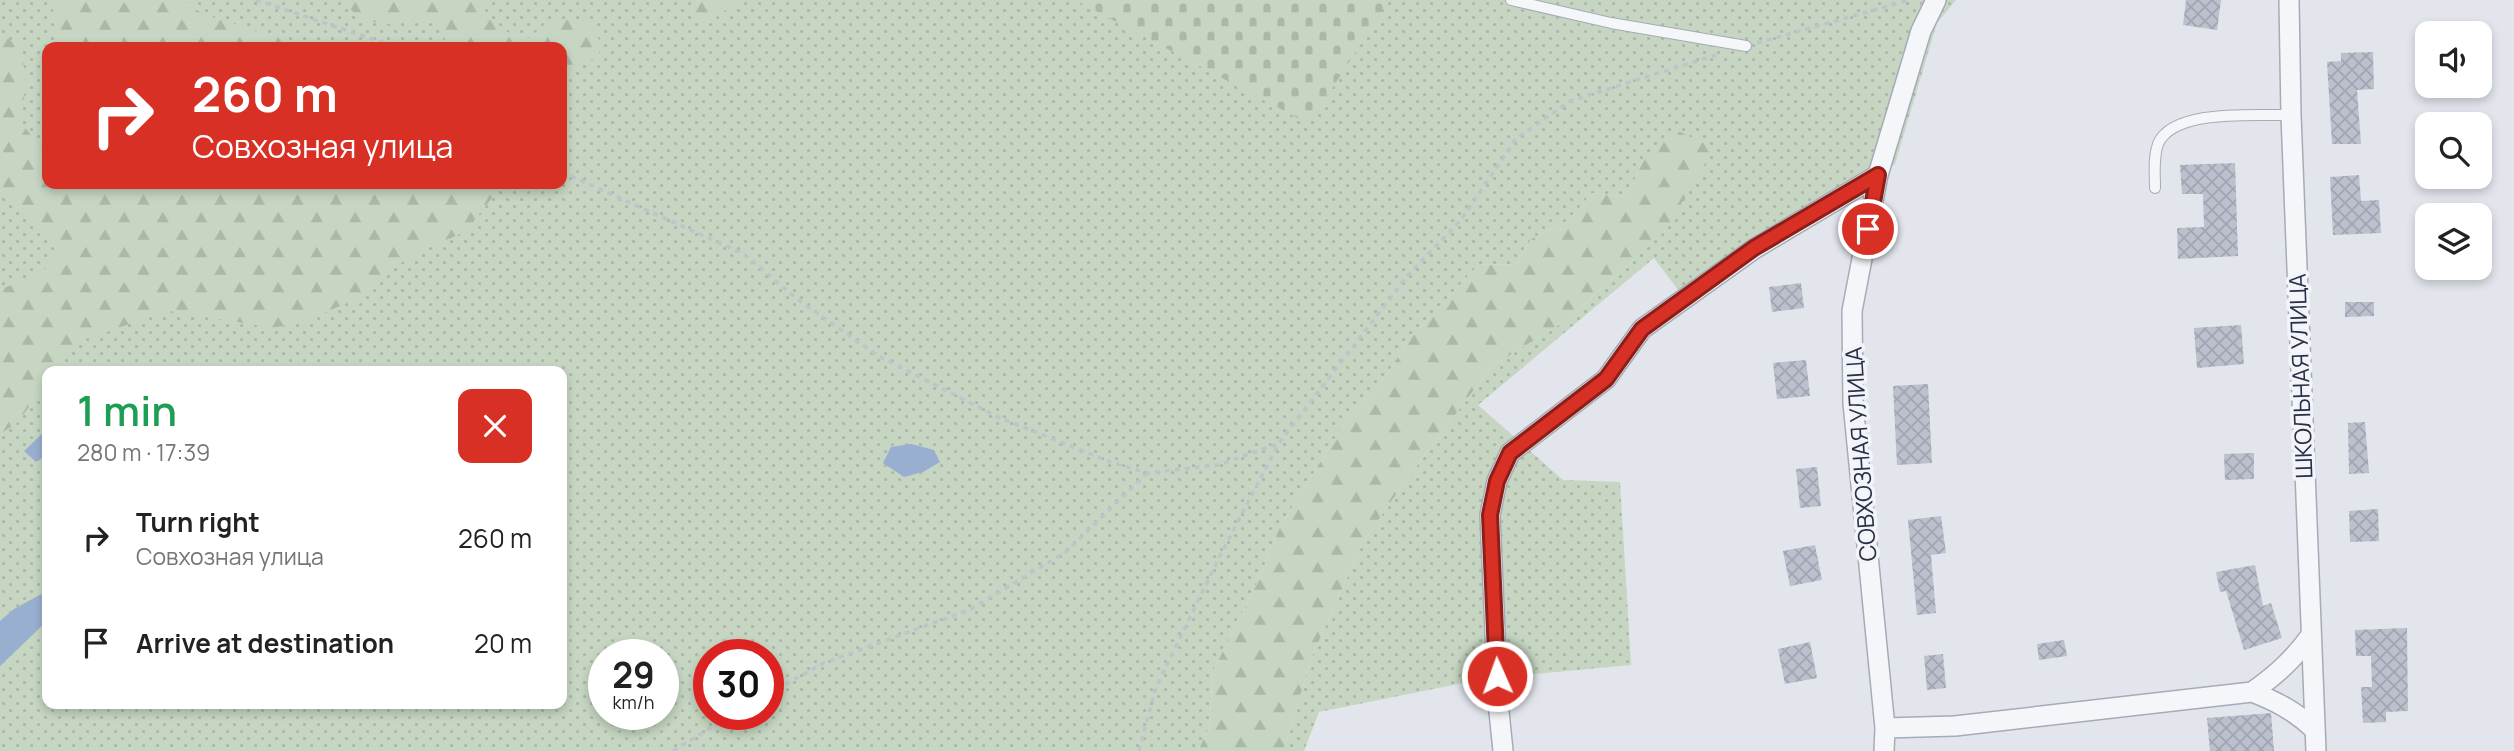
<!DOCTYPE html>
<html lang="en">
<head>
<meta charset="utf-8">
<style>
	:root { --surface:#fff; --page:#f2f2f2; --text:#222; --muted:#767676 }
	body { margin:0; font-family:Manrope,sans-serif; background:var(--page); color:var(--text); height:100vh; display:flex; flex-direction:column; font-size:26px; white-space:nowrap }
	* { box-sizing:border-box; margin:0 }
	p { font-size:23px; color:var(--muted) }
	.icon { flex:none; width:38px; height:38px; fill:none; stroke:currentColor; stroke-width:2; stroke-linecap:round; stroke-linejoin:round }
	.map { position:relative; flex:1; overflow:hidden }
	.side { position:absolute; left:42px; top:366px; width:525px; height:343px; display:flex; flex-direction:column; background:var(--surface); border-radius:14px; box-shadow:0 4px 10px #0003 }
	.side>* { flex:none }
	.top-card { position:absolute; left:42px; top:42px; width:525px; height:147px; border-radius:14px; box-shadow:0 4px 10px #0003; background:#d93025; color:#fff; overflow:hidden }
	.tools { position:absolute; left:2415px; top:21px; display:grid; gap:14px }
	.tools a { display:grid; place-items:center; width:77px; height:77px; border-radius:14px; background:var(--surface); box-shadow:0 4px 10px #0003; font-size:35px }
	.speed { position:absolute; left:588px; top:639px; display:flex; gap:14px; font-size:35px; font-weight:700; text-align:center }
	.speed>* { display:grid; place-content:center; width:91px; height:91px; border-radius:50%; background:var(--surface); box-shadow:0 4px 10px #0003; line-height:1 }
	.speed small { font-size:18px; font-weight:400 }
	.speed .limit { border:10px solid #d22; background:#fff; color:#111 }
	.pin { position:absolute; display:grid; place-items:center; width:60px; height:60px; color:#fff; margin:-30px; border:4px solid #fff; border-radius:50%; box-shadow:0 2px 7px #0007 }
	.me { position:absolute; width:77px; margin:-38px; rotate:358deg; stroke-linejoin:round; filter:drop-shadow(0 0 5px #0008) }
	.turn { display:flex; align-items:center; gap:24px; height:147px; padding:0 35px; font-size:32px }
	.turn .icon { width:91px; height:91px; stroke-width:2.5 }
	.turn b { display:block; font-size:49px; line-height:60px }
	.round { display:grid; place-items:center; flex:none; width:74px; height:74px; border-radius:14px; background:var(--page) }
	.headline { display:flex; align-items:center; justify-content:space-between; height:119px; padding:0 35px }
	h1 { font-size:42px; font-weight:600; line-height:52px; color:#1e9e55 }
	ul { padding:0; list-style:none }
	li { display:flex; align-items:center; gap:21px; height:105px; padding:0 35px }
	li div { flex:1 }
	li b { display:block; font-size:26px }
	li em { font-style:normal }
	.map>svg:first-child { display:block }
	.grass { fill:url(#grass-dots); fill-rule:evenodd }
	.forest { fill:url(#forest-firs) }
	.cemetery { fill:url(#cemetery-stones) }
	.water { fill:#99afcf }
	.building { fill:url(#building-cross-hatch) }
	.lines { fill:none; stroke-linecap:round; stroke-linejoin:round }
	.lane-casing { stroke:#a6abb7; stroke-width:12 }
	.street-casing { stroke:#a6abb7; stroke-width:22 }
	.path { stroke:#c0c3ca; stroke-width:3.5; stroke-dasharray:5 5; stroke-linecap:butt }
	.lane { stroke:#f5f6f9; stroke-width:10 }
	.street { stroke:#f5f6f9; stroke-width:19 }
	.route-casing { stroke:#8d1f18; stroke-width:18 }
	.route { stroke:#d93025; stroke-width:12 }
	.labels { text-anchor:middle; stroke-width:7; stroke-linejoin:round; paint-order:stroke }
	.street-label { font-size:23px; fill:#283046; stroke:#f2f4f9 }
</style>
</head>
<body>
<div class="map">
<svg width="2514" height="751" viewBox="0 0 2514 751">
	<defs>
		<pattern id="grass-dots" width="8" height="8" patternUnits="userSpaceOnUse" patternTransform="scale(1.75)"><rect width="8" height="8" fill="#c6d6c2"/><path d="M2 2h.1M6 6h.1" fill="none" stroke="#aab8a8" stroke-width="1.8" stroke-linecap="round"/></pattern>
		<pattern id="forest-firs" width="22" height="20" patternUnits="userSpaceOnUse" patternTransform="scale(1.75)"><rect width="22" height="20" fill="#c6d6c2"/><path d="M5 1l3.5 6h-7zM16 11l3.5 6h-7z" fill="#aab8a8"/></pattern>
		<pattern id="cemetery-stones" width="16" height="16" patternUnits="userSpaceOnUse" patternTransform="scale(1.75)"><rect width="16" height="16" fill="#c6d6c2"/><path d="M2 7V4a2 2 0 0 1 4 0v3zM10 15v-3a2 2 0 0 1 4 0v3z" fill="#aab8a8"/></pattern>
		<pattern id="building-cross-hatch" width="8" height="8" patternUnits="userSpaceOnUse" patternTransform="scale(1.75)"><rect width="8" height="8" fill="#bbc0cc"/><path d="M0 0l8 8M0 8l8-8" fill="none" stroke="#a1a5b1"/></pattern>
	</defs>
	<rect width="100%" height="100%" fill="#e2e5ec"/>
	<!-- grass -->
	<path class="grass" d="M 0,0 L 1956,0 L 1937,23 L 1895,164 L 1840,208 L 1759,257 L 1691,307 L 1654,258 L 1478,405 L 1563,480 L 1620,482 L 1631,665 L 1483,679 L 1319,712 L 1304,751 L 1283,751 L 1313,654 L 1363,542 L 1404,483 L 1491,367 L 1568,319 L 1665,231 L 1644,157 L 1627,197 L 1592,193 L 1568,221 L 1531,239 L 1516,265 L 1479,264 L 1410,339 L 1381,383 L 1347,419 L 1280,527 L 1259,579 L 1213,671 L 1209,728 L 1198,751 L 0,751 ZM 47,47 L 562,47 L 562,184 L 47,184 ZM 47,371 L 562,371 L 562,704 L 47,704 ZM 604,654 L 663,654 L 663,714 L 604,714 ZM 709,654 L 768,654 L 768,714 L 709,714 Z"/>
	<!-- forest -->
	<path class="forest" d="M 54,0 L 182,0 L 203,14 L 307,47 L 66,47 C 55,33 51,18 54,0 Z
		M 344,0 L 481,0 C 488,26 505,34 530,38 C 551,16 559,16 589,24 L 600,41 L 599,57 L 562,73 L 562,47 L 450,47 L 434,21 C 416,16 413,22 396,24 C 379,26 351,17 344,0 Z
		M 700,0 L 739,0 L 706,25 L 694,13 Z
		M 0,34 L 21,46 L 26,82 L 21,123 L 47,154 L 47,184 L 491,184 L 492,198 L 465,232 L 429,247 L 385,272 L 363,296 L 308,320 L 274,328 L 169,311 L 79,341 L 56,371 L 47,371 L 47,383 L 17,423 L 0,434 L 0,290 L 47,268 L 60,244 L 0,189 Z
		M 1676,130 L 1714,148 L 1665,231 L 1568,319 L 1491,367 L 1404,483 L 1363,542 L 1313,654 L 1283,751 L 1198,751 L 1209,728 L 1213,671 L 1259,579 L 1280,527 L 1347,419 L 1381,383 L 1410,339 L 1479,264 L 1516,265 L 1531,239 L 1568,221 L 1592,193 L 1627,197 L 1644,157 Z"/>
	<!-- cemetery -->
	<path class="cemetery" d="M 1075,0 L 1389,0 L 1309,124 Z"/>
	<!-- water -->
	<path class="water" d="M 47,429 L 47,455 L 36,462 L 24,451 Z
		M 911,444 L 934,450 L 940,462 L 923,472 L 904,477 L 883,463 L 891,447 Z
		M 47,591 L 47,621 L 0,666 L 0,621 L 14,609 Z"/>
	<!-- building -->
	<path class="building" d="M 2186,0 L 2221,0 L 2217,30 L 2183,25 Z
		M 2373,52 L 2374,89 L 2357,90 L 2361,144 L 2332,144 L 2327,62 L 2341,61 L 2341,53 Z
		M 2235,163 L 2238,256 L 2178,259 L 2177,228 L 2204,227 L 2203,194 L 2182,194 L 2180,165 Z
		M 2359,175 L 2361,201 L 2379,200 L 2381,233 L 2333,235 L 2330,177 Z
		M 1801,283 L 1804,308 L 1772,312 L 1769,287 Z
		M 2345,302 L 2374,302 L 2374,316 L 2345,317 Z
		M 2241,325 L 2244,364 L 2197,368 L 2194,328 Z
		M 1806,360 L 1810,396 L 1777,399 L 1773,363 Z
		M 1928,384 L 1932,463 L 1897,465 L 1893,386 Z
		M 2365,422 L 2369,473 L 2349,474 L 2348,423 Z
		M 2254,453 L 2254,479 L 2225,480 L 2224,454 Z
		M 1817,467 L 1821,506 L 1800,508 L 1796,469 Z
		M 2378,509 L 2379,541 L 2350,542 L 2349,511 Z
		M 1941,516 L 1946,553 L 1931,555 L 1936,613 L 1917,615 L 1908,520 Z
		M 1815,545 L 1822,580 L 1790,586 L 1783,551 Z
		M 2255,565 L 2263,606 L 2271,603 L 2282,638 L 2244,650 L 2226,591 L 2220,592 L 2216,572 Z
		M 2407,628 L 2408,711 L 2386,712 L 2386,722 L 2363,723 L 2361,687 L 2372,687 L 2371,656 L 2356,656 L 2355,630 Z
		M 2064,640 L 2067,656 L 2039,660 L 2037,644 Z
		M 1810,642 L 1817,678 L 1785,684 L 1778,649 Z
		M 1943,654 L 1946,688 L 1927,690 L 1924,656 Z
		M 2271,713 L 2274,751 L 2210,751 L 2207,718 Z"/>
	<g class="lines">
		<!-- lane casing -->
		<g class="lane-casing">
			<path id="lane" d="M 1511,0 L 1611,23 L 1746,46
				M 2155,188 C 2155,173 2153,158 2158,144 C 2173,108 2257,116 2291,115"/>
		</g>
		<!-- street casing -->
		<g class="street-casing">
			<path id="street" d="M 2289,0 L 2291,115 L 2316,751
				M 2252,692 C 2278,702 2296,712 2315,730
				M 1885,728 L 1955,726 L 2252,692 C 2276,675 2294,659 2311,635
				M 1503,751 L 1498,702 L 1490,515 L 1497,481 L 1510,453 L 1606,379 L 1642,329 L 1754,249 L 1878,175
				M 1884,751 L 1885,728 L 1853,403 L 1852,311 L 1878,175 L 1921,31 L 1936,0"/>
		</g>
		<!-- path -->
		<path class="path" d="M 256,0 L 396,47
			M 1757,43 L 1910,0
			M 562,172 L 744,254 L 797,299 L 877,355 L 998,417 L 1108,461 L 1147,473 L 1218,465 L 1277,444
			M 768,694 L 824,663 L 969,610 L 1066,552 L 1147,473
			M 673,751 L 733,714
			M 1139,751 L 1156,687 L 1222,552 L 1279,443 L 1408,275 L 1460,221 L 1516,139 L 1570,101 L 1716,55"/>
		<!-- lane -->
		<use href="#lane" class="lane"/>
		<!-- street -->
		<use href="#street" class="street"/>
	</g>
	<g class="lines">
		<!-- route casing -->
		<g class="route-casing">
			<path id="route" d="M 1497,676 L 1490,515 L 1497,481 L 1510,453 L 1606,379 L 1642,329 L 1754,248 L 1878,175 L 1868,229"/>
		</g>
		<!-- route -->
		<use href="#route" class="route"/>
	</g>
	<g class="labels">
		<!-- street labels -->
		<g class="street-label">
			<text transform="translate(2301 376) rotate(-92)" y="8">ШКОЛЬНАЯ УЛИЦА</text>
			<text transform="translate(1861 454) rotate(-94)" y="8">СОВХОЗНАЯ УЛИЦА</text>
		</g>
	</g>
</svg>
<div class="tools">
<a><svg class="icon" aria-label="sound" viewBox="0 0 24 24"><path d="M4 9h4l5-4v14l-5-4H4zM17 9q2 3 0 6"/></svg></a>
<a><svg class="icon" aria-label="search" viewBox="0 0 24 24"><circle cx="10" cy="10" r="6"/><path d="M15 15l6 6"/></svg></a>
<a><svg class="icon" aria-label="layers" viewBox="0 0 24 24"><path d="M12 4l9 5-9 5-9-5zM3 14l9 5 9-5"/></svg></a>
</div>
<div class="speed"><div>29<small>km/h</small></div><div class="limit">30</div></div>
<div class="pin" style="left:1868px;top:229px;background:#d93025"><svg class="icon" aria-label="arrive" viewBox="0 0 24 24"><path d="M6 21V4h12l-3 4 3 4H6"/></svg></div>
<svg class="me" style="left:1497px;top:676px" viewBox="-20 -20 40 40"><circle r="17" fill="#d93025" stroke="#fff" stroke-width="3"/><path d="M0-11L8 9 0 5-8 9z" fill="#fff"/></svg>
<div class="top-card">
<div class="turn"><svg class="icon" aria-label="right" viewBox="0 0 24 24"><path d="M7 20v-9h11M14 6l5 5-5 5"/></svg><div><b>260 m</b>Совхозная улица</div></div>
</div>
<section class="side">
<div class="headline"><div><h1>1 min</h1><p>280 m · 17:39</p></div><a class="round" style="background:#d93025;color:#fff"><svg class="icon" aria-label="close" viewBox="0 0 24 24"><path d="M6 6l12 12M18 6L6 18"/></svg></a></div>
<ul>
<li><svg class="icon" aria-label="right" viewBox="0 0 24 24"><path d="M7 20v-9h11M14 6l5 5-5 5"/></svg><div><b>Turn right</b><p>Совхозная улица</p></div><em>260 m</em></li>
<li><svg class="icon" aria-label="arrive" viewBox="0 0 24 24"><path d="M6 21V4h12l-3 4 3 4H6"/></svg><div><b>Arrive at destination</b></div><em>20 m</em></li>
</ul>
</section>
</div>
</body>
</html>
